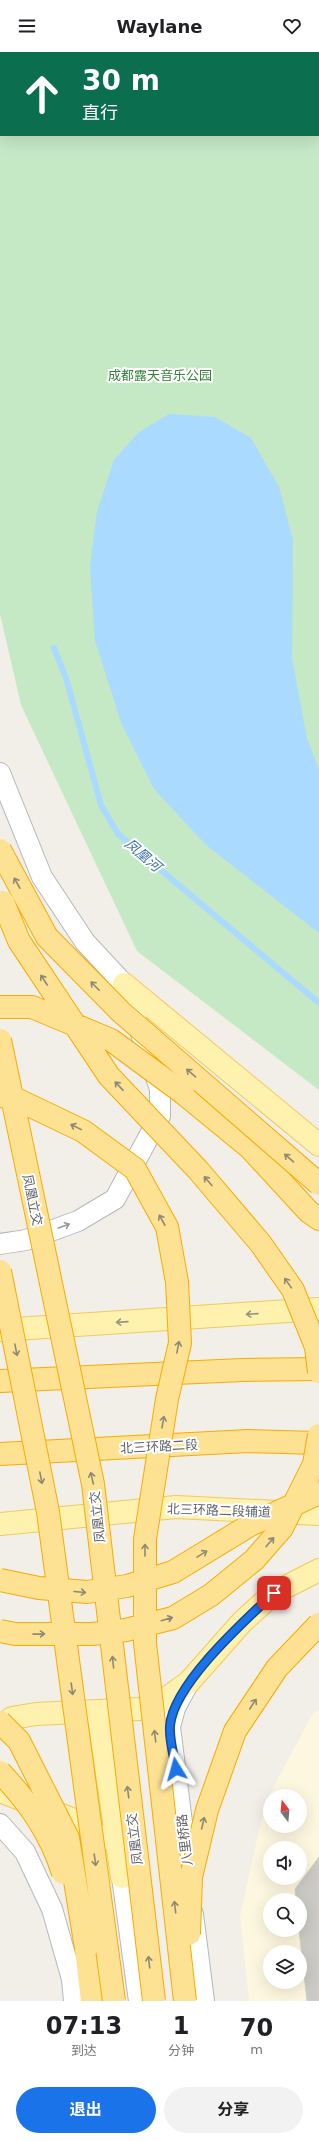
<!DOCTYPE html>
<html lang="zh">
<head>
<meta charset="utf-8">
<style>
	:root { --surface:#fff; --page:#f2f2f2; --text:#202124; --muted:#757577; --accent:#1a73e8 }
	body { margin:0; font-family:"DejaVu Sans","Noto Sans SC",sans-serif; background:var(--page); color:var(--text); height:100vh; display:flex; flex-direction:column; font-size:15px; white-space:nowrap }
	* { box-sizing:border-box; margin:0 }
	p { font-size:13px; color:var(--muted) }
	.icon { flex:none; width:22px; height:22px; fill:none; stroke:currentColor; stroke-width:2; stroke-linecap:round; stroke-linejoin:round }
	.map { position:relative; height:1949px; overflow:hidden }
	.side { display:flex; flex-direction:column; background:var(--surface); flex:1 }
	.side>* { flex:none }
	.hud { position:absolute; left:0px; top:0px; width:319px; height:84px; box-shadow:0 4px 16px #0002; background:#0b6e4f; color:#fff; overflow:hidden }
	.needle { width:26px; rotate:344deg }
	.fabs { position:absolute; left:263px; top:1737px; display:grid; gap:8px }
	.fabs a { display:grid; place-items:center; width:44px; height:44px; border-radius:50%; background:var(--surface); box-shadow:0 4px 16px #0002; font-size:20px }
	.pin { position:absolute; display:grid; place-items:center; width:34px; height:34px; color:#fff; margin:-17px; border-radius:8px; box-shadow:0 2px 6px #0006 }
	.me { position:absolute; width:44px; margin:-22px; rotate:352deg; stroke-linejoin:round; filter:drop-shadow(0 0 3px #0008) }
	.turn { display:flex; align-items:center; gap:14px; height:84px; padding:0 16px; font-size:18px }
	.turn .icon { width:52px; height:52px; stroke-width:2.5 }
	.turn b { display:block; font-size:28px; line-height:34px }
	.eta { display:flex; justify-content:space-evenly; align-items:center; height:68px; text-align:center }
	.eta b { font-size:24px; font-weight:700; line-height:28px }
	.primary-button { display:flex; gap:8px; margin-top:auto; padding:8px 16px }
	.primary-button a { flex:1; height:46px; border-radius:24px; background:var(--accent); color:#fff; font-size:16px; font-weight:700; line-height:46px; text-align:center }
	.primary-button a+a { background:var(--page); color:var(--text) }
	header { display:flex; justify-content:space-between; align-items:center; height:52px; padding:0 16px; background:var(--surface); font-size:18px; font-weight:700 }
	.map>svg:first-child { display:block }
	.commercial { fill:#fef7e0; fill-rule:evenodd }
	.green { fill:#c5e8c5; fill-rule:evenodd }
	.water { fill:#aadaff }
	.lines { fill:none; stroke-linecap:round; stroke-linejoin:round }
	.stream { stroke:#aadaff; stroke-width:6 }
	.building { fill:#cccac5; stroke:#d6d1c6 }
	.minor-casing { stroke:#b5b8bc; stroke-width:22 }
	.major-casing { stroke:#f2c960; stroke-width:24 }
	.highway-casing { stroke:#f9ab00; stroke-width:24 }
	.minor { stroke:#fff; stroke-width:20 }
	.major { stroke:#fff2af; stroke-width:22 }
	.highway { stroke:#fde293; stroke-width:22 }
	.highway-bridge-casing { stroke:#f9ab00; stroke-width:24; stroke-linecap:butt }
	.highway-bridge { stroke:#fde293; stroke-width:22 }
	.oneway { stroke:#8e8975 }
	.oneway2 { stroke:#979a9d }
	.oneway3 { stroke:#979581 }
	.route-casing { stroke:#114b97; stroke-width:10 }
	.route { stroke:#1a73e8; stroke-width:7 }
	.labels { text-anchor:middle; stroke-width:4; stroke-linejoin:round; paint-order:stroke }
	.park-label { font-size:13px; fill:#348238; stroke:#fff }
	.street-label { font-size:13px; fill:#5f6368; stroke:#fff }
	.water-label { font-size:14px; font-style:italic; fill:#4174aa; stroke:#fff }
</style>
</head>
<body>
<header><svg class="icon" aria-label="menu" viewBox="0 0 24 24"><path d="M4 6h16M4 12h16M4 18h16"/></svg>Waylane<svg class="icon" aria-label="heart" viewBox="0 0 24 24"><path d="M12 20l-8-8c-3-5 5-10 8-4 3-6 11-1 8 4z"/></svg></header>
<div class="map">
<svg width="319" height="1949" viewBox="0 0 319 1949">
	<rect width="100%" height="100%" fill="#f1efe8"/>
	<!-- commercial -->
	<path class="commercial" d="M 319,1658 L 319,1949 L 249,1949 L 240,1865 L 265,1751 L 313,1661 ZM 270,1744 L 300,1744 L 300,1774 L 270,1774 ZM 270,1796 L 300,1796 L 300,1826 L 270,1826 ZM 270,1848 L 300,1848 L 300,1878 L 270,1878 ZM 270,1900 L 300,1900 L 300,1930 L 270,1930 Z"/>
	<!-- green -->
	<path class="green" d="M 0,0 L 319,0 L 319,1038 L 137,899 L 21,653 L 0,562 ZM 1,1 L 318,1 L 318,83 L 1,83 Z"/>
	<!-- water -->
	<path class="water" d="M 169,362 L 215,365 L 251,386 L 279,435 L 293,488 L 292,606 L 307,687 L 319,717 L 319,881 L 206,793 L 154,737 L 122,673 L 95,589 L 90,515 L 97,460 L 114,408 L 138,381 Z"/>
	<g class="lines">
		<!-- stream -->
		<path class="stream" d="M 54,596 L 66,626 L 101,753 L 118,782 L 319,951"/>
	</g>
	<!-- building -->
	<path class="building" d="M 319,1805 L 319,1949 L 307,1949 L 299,1878 L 300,1848 L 296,1848 L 295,1837 Z"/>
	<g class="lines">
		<!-- minor casing -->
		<g class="minor-casing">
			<path id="minor" d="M 0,721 L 42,825 L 85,890 L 124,932 L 160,1037 L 160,1064 L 115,1147 L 78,1169 L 26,1188 L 0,1192
				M 0,1772 L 25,1800 L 52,1857 L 72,1927 L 74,1949
				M 122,1825 L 139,1949
				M 189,1826 L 170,1675 L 175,1656 L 189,1630
				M 193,1862 L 204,1949"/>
		</g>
		<!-- major casing -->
		<g class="major-casing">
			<path id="major" d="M 124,932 L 319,1093
				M 0,1278 L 319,1257
				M 0,1472 L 176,1455 L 319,1462
				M 98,1659 L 122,1825
				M 0,1675 L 12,1666 L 36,1662 L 140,1657 L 160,1651 L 189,1630 L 242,1570 L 274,1541 L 319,1518
				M 0,1739 L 74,1768 L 103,1787"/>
		</g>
		<!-- highway casing -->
		<g class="highway-casing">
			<path id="highway" d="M 183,1041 L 250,1096 L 309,1160 L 319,1167
				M 0,1329 L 242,1318 L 319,1317
				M 0,1402 L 248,1389 L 319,1391
				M 86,1896 L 92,1949"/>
		</g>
		<!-- minor -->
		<use href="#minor" class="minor"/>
		<!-- major -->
		<use href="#major" class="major"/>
		<!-- highway -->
		<use href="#highway" class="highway"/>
		<!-- highway-bridge casing -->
		<g class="highway-bridge-casing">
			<path id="highway-bridge" d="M 0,798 L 47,885 L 121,960 L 319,1132
				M 3,850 L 19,889 L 109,1024 L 198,1118 L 261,1192 L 293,1238 L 316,1295 L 319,1320
				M 0,955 L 32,955 L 111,988 L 183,1041
				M 0,988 L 93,1432 L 154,1949
				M 0,1044 L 14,1046 L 83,1079 L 135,1117 L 167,1175 L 177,1230 L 180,1291 L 167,1347 L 145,1487 L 145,1591 L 185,1949
				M 0,1219 L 48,1460 L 114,1949
				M 0,1528 L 39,1536 L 87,1540 L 127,1534 L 173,1520 L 250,1473 L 319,1441
				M 0,1579 L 15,1582 L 92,1582 L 126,1578 L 173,1566 L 211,1543 L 254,1508 L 282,1476 L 314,1412 L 319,1383
				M 0,1670 L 19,1689 L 68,1786 L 86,1896
				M 0,1720 C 29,1751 50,1780 63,1821
				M 189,1882 L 191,1825 L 207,1758 L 235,1679 L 277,1616 L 319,1572"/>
		</g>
		<!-- highway-bridge -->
		<use href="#highway-bridge" class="highway-bridge"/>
	</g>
	<!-- one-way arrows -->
	<defs><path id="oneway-shaft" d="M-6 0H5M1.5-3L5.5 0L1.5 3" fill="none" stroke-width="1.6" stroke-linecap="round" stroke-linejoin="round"/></defs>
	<g class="oneway">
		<use href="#oneway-shaft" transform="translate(17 831) rotate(-119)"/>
		<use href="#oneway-shaft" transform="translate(44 928) rotate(-123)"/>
		<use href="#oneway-shaft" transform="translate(95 934) rotate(-135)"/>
		<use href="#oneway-shaft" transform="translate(191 1021) rotate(-139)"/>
		<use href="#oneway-shaft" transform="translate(119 1034) rotate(-133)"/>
		<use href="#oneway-shaft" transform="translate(76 1075) rotate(-154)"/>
		<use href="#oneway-shaft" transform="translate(289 1106) rotate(-139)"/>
		<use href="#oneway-shaft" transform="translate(208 1129) rotate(-131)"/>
		<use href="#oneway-shaft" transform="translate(162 1168) rotate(-119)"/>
		<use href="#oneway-shaft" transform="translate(288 1231) rotate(-125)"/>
		<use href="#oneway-shaft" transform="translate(178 1295) rotate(-79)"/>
		<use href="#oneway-shaft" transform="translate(16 1298) rotate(79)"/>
		<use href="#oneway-shaft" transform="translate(163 1370) rotate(-80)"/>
		<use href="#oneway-shaft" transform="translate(41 1426) rotate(79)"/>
		<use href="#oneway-shaft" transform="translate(92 1426) rotate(-102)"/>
		<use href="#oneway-shaft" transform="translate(270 1490) rotate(-49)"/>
		<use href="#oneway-shaft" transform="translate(145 1498) rotate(-90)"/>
		<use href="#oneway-shaft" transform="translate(202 1502) rotate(-32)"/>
		<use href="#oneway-shaft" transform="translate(80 1540) rotate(5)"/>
		<use href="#oneway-shaft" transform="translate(167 1567) rotate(-16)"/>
		<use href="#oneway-shaft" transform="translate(39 1582) rotate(-1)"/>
		<use href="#oneway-shaft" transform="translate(113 1610) rotate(-96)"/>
		<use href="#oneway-shaft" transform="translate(72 1637) rotate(82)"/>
		<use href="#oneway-shaft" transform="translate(253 1652) rotate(-57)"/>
		<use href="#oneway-shaft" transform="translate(155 1684) rotate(-97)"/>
		<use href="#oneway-shaft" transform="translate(128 1740) rotate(-97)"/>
		<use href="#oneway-shaft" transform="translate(203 1771) rotate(-77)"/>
		<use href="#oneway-shaft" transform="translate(95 1808) rotate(82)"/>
		<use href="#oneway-shaft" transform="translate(175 1855) rotate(-97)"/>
		<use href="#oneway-shaft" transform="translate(149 1910) rotate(-97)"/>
	</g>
	<use class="oneway2" href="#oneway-shaft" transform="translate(64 1174) rotate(-20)"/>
	<g class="oneway3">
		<use href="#oneway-shaft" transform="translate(252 1262) rotate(176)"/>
		<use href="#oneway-shaft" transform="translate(122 1270) rotate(176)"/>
	</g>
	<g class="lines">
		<!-- route casing -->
		<g class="route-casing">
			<path id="route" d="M 176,1717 C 174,1704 169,1688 170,1674 C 173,1633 244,1569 274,1541"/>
		</g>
		<!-- route -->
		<use href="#route" class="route"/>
	</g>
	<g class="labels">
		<!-- park labels -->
		<g class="park-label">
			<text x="160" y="328">成都露天音乐公园</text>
		</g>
		<!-- street labels -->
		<g class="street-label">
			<text transform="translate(33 1148) rotate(78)" y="5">凤凰立交</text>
			<text transform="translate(159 1394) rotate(-3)" y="5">北三环路二段</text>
			<text transform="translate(219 1458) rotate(2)" y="5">北三环路二段辅道</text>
			<text transform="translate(97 1465) rotate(-96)" y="5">凤凰立交</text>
			<text transform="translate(134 1787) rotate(-97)" y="5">凤凰立交</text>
			<text transform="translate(184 1788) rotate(-97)" y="5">八里桥路</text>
		</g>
		<!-- water labels -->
		<g class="water-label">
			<text transform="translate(143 803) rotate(40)" y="5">凤凰河</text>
		</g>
	</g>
</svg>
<div class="fabs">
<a><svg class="needle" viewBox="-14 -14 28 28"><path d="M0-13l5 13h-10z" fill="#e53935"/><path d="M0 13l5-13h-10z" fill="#757577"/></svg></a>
<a><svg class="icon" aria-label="sound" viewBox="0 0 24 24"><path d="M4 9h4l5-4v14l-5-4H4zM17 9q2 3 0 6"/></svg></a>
<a><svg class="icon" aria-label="search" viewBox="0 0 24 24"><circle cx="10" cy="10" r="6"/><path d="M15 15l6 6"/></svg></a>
<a><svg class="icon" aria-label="layers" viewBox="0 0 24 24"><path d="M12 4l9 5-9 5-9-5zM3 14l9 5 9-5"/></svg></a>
</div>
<div class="pin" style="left:274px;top:1541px;background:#d93025"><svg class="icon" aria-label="arrive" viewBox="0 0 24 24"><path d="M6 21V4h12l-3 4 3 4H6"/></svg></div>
<svg class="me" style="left:176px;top:1717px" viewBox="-20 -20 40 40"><path d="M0-17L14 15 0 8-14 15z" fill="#1a73e8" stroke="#fff" stroke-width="4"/></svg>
<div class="hud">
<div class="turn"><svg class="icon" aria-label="ahead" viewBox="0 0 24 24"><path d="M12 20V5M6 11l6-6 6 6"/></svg><div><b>30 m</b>直行</div></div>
</div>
</div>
<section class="side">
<div class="eta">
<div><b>07:13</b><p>到达</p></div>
<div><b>1</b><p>分钟</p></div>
<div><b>70</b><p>m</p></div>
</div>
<div class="primary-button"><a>退出</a><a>分享</a></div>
</section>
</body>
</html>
